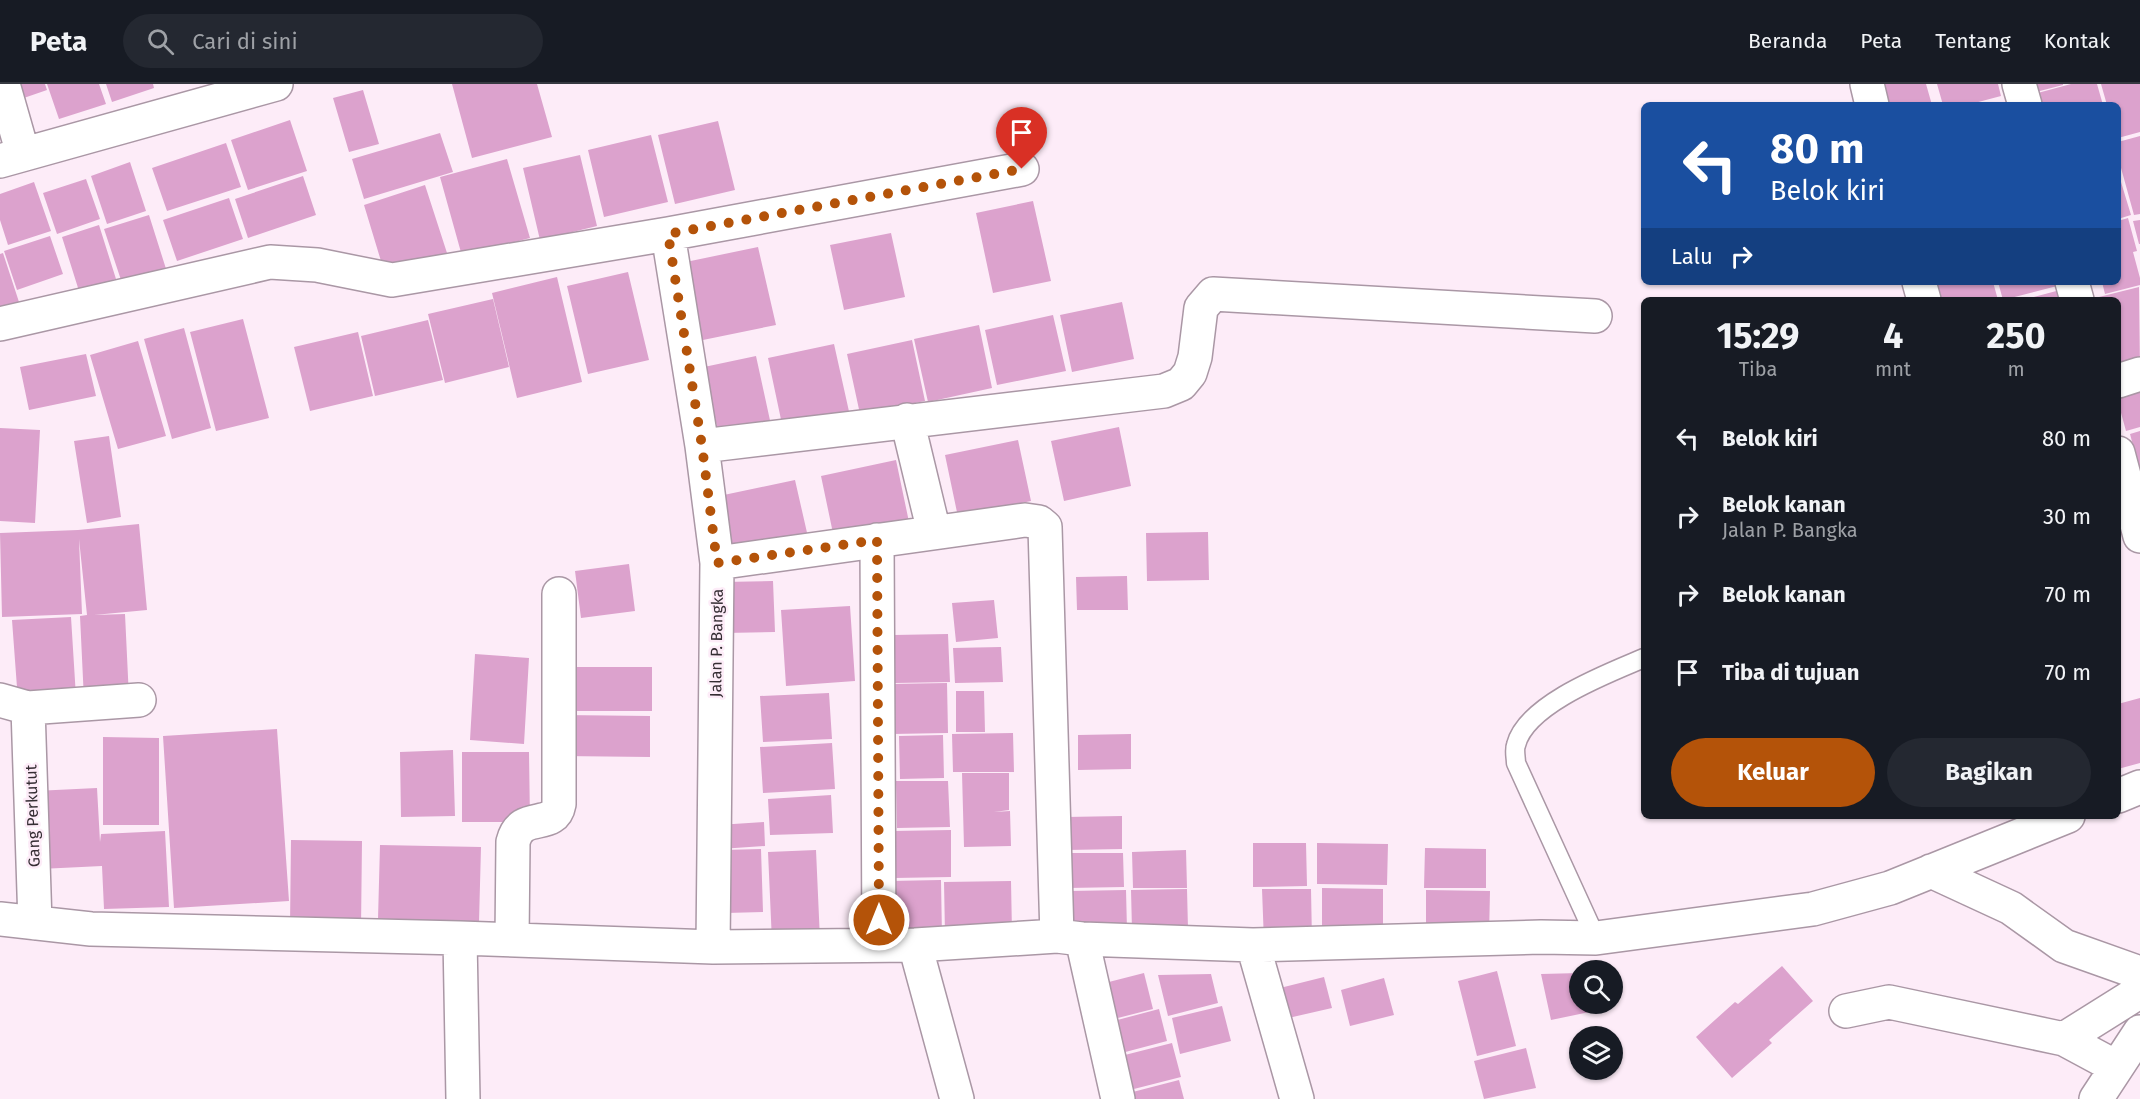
<!DOCTYPE html>
<html lang="id">
<head>
<meta charset="utf-8">
<style>
	:root { --surface:#171b24; --page:#242831; --text:#f1f3f6; --muted:#9ea1a6; --line:#363941; --accent:#b45309 }
	body { margin:0; font-family:"Fira Sans",sans-serif; background:var(--page); color:var(--text); height:100vh; display:flex; flex-direction:column; font-size:22px; white-space:nowrap }
	* { box-sizing:border-box; margin:0 }
	p { font-size:20px; color:var(--muted) }
	.icon { flex:none; width:33px; height:33px; fill:none; stroke:currentColor; stroke-width:2; stroke-linecap:round; stroke-linejoin:round }
	.map { position:relative; flex:1; overflow:hidden }
	.details { position:absolute; left:1641px; top:213px; width:480px; height:522px; display:flex; flex-direction:column; background:var(--surface); border-radius:9px; box-shadow:0 2px 4px #0004 }
	.details>* { flex:none }
	.banner { position:absolute; left:1641px; top:18px; width:480px; height:183px; border-radius:9px; box-shadow:0 2px 4px #0004; background:#1a4fa0; color:#fff; overflow:hidden }
	.fabs { position:absolute; left:1569px; top:876px; display:grid; gap:12px }
	.fabs a { display:grid; place-items:center; width:54px; height:54px; border-radius:50%; background:var(--surface); box-shadow:0 2px 4px #0004; font-size:30px }
	.pin { position:absolute; display:grid; place-items:center; width:51px; height:51px; color:#fff; margin:-62px -26px; border-radius:50% 50% 50% 0; rotate:-45deg; box-shadow:0 0 6px #0007 }
	.pin .icon { rotate:45deg }
	.me { position:absolute; width:66px; margin:-33px; rotate:0deg; stroke-linejoin:round; filter:drop-shadow(0 0 4px #0008) }
	.turn { display:flex; align-items:center; gap:21px; height:126px; padding:0 30px; font-size:27px }
	.turn .icon { width:78px; height:78px; stroke-width:2.5 }
	.turn b { display:block; font-size:42px; line-height:51px }
	.then { display:flex; align-items:center; height:57px; padding:0 30px; background:#0003; gap:12px; font-size:22px }
	.eta { display:flex; justify-content:space-evenly; align-items:center; height:102px; text-align:center }
	.eta b { font-size:36px; font-weight:700; line-height:42px }
	.action { display:flex; gap:12px; margin-top:auto; padding:12px 30px }
	.action a { flex:1; height:69px; border-radius:36px; background:var(--accent); color:#fff; font-size:24px; font-weight:700; line-height:69px; text-align:center }
	.action a+a { background:var(--page); color:var(--text) }
	ul { padding:0; list-style:none }
	li { display:flex; align-items:center; gap:18px; height:78px; padding:0 30px }
	li div { flex:1 }
	li b { display:block; font-size:22px }
	li em { font-style:normal }
	header { display:flex; align-items:center; gap:36px; box-sizing:border-box; height:84px; padding:0 30px; background:var(--surface); border-bottom:2px solid var(--line) }
	header strong { font-size:28px }
	nav { display:flex; gap:33px; margin-inline-start:auto; font-size:21px }
	.search { width:420px; height:54px; background:var(--page); display:flex; align-items:center; gap:15px; box-sizing:border-box; padding:0 21px; border-radius:33px; color:var(--muted); font-size:22px }
	.map>svg:first-child { display:block }
	.building { fill:#dca2cd }
	.lines { fill:none; stroke-linecap:round; stroke-linejoin:round }
	.service-casing { stroke:#aa97a5; stroke-width:21 }
	.minor-casing { stroke:#aa97a5; stroke-width:36 }
	.service { stroke:#fff; stroke-width:18 }
	.minor { stroke:#fff; stroke-width:33 }
	.route { stroke:#b45309; stroke-width:10; stroke-dasharray:0 18 }
	.labels { text-anchor:middle; stroke-width:5; stroke-linejoin:round; paint-order:stroke }
	.street-label { font-size:16px; fill:#352d33; stroke:#fdecf8 }
</style>
</head>
<body>
<header>
<strong>Peta</strong>
<div class="search"><svg class="icon" aria-label="search" viewBox="0 0 24 24"><circle cx="10" cy="10" r="6"/><path d="M15 15l6 6"/></svg>Cari di sini</div>
<nav><a>Beranda</a><a>Peta</a><a>Tentang</a><a>Kontak</a></nav>
</header>
<div class="map">
<svg width="2140" height="1015" viewBox="0 0 2140 1015">
	<rect width="100%" height="100%" fill="#fdecf8"/>
	<!-- building -->
	<path class="building" d="M 13,0 L 45,0 L 47,6 L 18,16 Z
		M 47,0 L 99,0 L 106,20 L 59,35 Z
		M 106,0 L 153,0 L 154,4 L 112,18 Z
		M 452,0 L 537,0 L 552,53 L 472,74 Z
		M 1881,0 L 1926,0 L 1932,21 L 1887,21 Z
		M 1937,0 L 1998,0 L 2001,12 L 1967,21 L 1943,21 Z
		M 2034,0 L 2063,0 L 2063,1 L 2036,8 Z
		M 2071,0 L 2097,0 L 2103,21 L 2037,21 L 2034,10 Z
		M 2101,0 L 2140,0 L 2140,48 L 2118,54 L 2118,21 L 2107,21 Z
		M 363,6 L 379,60 L 349,68 L 333,14 Z
		M 290,36 L 307,87 L 248,106 L 231,56 Z
		M 718,37 L 735,106 L 675,120 L 658,51 Z
		M 440,49 L 453,88 L 364,115 L 352,75 Z
		M 651,51 L 668,118 L 604,133 L 588,66 Z
		M 2140,52 L 2140,130 L 2134,131 L 2118,73 L 2118,58 Z
		M 226,59 L 241,103 L 167,127 L 152,84 Z
		M 580,71 L 597,142 L 540,156 L 523,84 Z
		M 507,75 L 530,154 L 462,172 L 440,93 Z
		M 130,78 L 146,127 L 107,140 L 91,92 Z
		M 303,92 L 316,131 L 248,154 L 235,115 Z
		M 86,95 L 100,135 L 57,150 L 43,109 Z
		M 34,98 L 51,147 L 8,161 L 0,136 L 0,110 Z
		M 2118,98 L 2121,98 L 2131,131 L 2118,135 Z
		M 425,101 L 447,169 L 384,187 L 364,121 Z
		M 229,114 L 243,155 L 177,177 L 163,136 Z
		M 1033,117 L 1051,197 L 993,209 L 976,129 Z
		M 149,131 L 167,188 L 123,202 L 104,145 Z
		M 2128,134 L 2137,167 L 2133,168 L 2140,194 L 2140,201 L 2105,210 L 2102,198 L 2118,198 L 2118,137 Z
		M 2140,136 L 2140,160 L 2139,160 L 2133,137 Z
		M 99,141 L 116,195 L 79,207 L 62,153 Z
		M 891,149 L 905,213 L 844,226 L 830,161 Z
		M 50,152 L 63,190 L 17,206 L 4,167 Z
		M 758,163 L 776,241 L 698,257 L 681,179 Z
		M 3,169 L 19,218 L 0,224 L 0,170 Z
		M 628,188 L 649,276 L 588,290 L 567,202 Z
		M 557,193 L 582,298 L 517,314 L 492,209 Z
		M 1937,198 L 1993,198 L 1998,216 L 1942,216 Z
		M 1998,198 L 2056,198 L 2057,202 L 2003,216 Z
		M 2139,203 L 2140,288 L 2118,294 L 2118,216 L 2091,215 Z
		M 2060,206 L 2063,216 L 2026,216 L 2026,215 Z
		M 493,215 L 509,283 L 445,299 L 428,230 Z
		M 1122,218 L 1134,275 L 1072,288 L 1060,231 Z
		M 1053,231 L 1066,287 L 997,301 L 985,246 Z
		M 243,235 L 269,334 L 216,347 L 190,248 Z
		M 428,236 L 443,296 L 375,312 L 361,252 Z
		M 979,241 L 992,304 L 928,318 L 914,255 Z
		M 184,244 L 211,344 L 172,355 L 144,255 Z
		M 358,248 L 373,312 L 310,327 L 294,263 Z
		M 912,256 L 925,317 L 860,330 L 847,270 Z
		M 138,257 L 166,352 L 118,365 L 90,271 Z
		M 834,260 L 850,332 L 783,345 L 768,274 Z
		M 86,270 L 96,312 L 29,326 L 20,283 Z
		M 756,272 L 771,341 L 719,352 L 704,283 Z
		M 2140,305 L 2140,343 L 2126,347 L 2118,318 L 2118,311 Z
		M 1119,343 L 1131,402 L 1064,417 L 1051,357 Z
		M 0,344 L 40,346 L 35,439 L 0,437 Z
		M 2140,347 L 2140,384 L 2139,384 L 2130,350 Z
		M 109,352 L 121,433 L 87,439 L 74,357 Z
		M 1018,356 L 1031,417 L 958,433 L 945,371 Z
		M 896,376 L 909,438 L 834,454 L 821,392 Z
		M 795,396 L 808,453 L 731,469 L 719,412 Z
		M 139,440 L 147,526 L 94,531 L 125,530 L 129,614 L 84,616 L 80,532 L 87,531 L 79,455 L 82,530 L 2,533 L 0,449 L 78,446 Z
		M 1208,448 L 1209,496 L 1147,497 L 1146,449 Z
		M 629,480 L 635,527 L 581,534 L 575,487 Z
		M 1127,492 L 1128,526 L 1077,526 L 1076,493 Z
		M 773,497 L 775,548 L 724,549 L 723,498 Z
		M 994,516 L 998,554 L 956,558 L 952,519 Z
		M 850,522 L 855,597 L 786,602 L 781,526 Z
		M 71,533 L 76,613 L 18,617 L 12,536 Z
		M 948,550 L 950,598 L 895,599 L 894,551 Z
		M 1001,563 L 1003,598 L 955,599 L 953,564 Z
		M 475,570 L 529,574 L 524,660 L 470,656 Z
		M 566,583 L 652,583 L 652,627 L 565,627 Z
		M 947,599 L 948,649 L 892,650 L 891,600 Z
		M 956,607 L 984,607 L 985,648 L 956,648 Z
		M 829,609 L 832,655 L 763,658 L 760,612 Z
		M 2140,614 L 2140,679 L 2118,685 L 2118,620 Z
		M 562,631 L 650,632 L 650,673 L 562,672 Z
		M 277,645 L 289,817 L 174,824 L 163,652 Z
		M 1013,649 L 1014,688 L 953,688 L 952,650 Z
		M 1131,650 L 1131,685 L 1078,686 L 1078,651 Z
		M 943,651 L 944,694 L 900,695 L 899,652 Z
		M 103,653 L 159,654 L 159,741 L 103,741 Z
		M 832,659 L 835,705 L 763,709 L 760,663 Z
		M 453,666 L 455,732 L 401,733 L 400,668 Z
		M 462,668 L 529,668 L 530,738 L 462,738 Z
		M 962,689 L 1009,689 L 1009,726 L 994,728 L 1010,727 L 1011,762 L 964,763 Z
		M 896,697 L 948,697 L 950,743 L 897,744 Z
		M 97,704 L 100,758 L 101,750 L 165,747 L 169,823 L 104,825 L 102,782 L 40,785 L 35,707 Z
		M 831,711 L 833,749 L 770,751 L 768,715 Z
		M 1122,732 L 1122,765 L 1067,766 L 1066,733 Z
		M 764,738 L 765,762 L 720,765 L 718,741 Z
		M 951,746 L 951,793 L 894,794 L 893,747 Z
		M 291,756 L 362,757 L 361,844 L 290,842 Z
		M 1253,759 L 1306,759 L 1307,802 L 1253,803 Z
		M 1317,759 L 1388,760 L 1387,801 L 1317,800 Z
		M 380,761 L 481,763 L 479,838 L 378,835 Z
		M 1425,764 L 1486,765 L 1486,804 L 1424,804 Z
		M 761,765 L 763,828 L 726,829 L 724,766 Z
		M 816,766 L 820,856 L 772,858 L 768,768 Z
		M 1186,766 L 1187,804 L 1133,804 L 1132,768 Z
		M 1067,769 L 1123,769 L 1124,803 L 1068,804 Z
		M 941,796 L 942,853 L 891,853 L 890,797 Z
		M 1011,797 L 1012,849 L 945,850 L 944,798 Z
		M 1322,804 L 1383,805 L 1383,851 L 1322,851 Z
		M 1187,805 L 1188,845 L 1132,846 L 1131,806 Z
		M 1262,805 L 1311,805 L 1312,857 L 1264,858 Z
		M 1126,806 L 1127,846 L 1069,847 L 1069,807 Z
		M 1426,806 L 1490,807 L 1489,852 L 1426,851 Z
		M 1782,882 L 1813,917 L 1769,956 L 1772,959 L 1732,994 L 1696,953 L 1735,918 L 1738,920 Z
		M 1497,887 L 1516,962 L 1477,972 L 1458,897 Z
		M 1144,889 L 1153,925 L 1110,936 L 1101,900 Z
		M 1580,889 L 1580,920 L 1603,920 L 1604,925 L 1551,936 L 1541,890 Z
		M 1211,890 L 1218,919 L 1168,932 L 1158,891 Z
		M 1324,893 L 1332,924 L 1284,935 L 1276,905 Z
		M 1384,894 L 1394,931 L 1350,942 L 1341,906 Z
		M 1222,922 L 1231,957 L 1180,970 L 1172,934 Z
		M 1159,925 L 1167,957 L 1114,971 L 1106,939 Z
		M 1172,959 L 1181,993 L 1126,1007 L 1117,973 Z
		M 1526,964 L 1536,1004 L 1484,1015 L 1474,977 Z
		M 1179,996 L 1184,1015 L 1127,1015 L 1125,1010 Z"/>
	<g class="lines">
		<!-- service casing -->
		<g class="service-casing">
			<path id="service" d="M 1596,854 L 1516,679 C 1516,674 1514,666 1516,661 C 1526,620 1609,589 1644,574"/>
		</g>
		<!-- minor casing -->
		<g class="minor-casing">
			<path id="minor" d="M 3,0 L 23,70
				M 1867,0 L 1872,21
				M 2019,0 L 2025,21
				M 0,77 L 276,0
				M 668,150 L 702,362 L 717,479 L 713,863
				M 1919,198 L 1924,216
				M 2072,198 L 2077,216
				M 0,240 L 270,178 L 317,181 L 392,196 L 668,150 L 1022,85
				M 2118,297 L 2140,290
				M 907,336 L 934,448
				M 702,362 L 1164,307 L 1181,300 L 1190,289 L 1195,273 L 1201,224 L 1213,210 L 1595,232
				M 2118,369 L 2140,452
				M 877,456 L 879,860
				M 717,479 L 1025,436 L 1039,438 L 1045,443 L 1057,852
				M 0,616 L 28,624 L 139,616
				M 28,624 L 35,839
				M 2118,712 L 2140,703
				M 1931,787 L 2011,824 L 2064,862 L 2140,889
				M 0,835 L 91,845 L 460,854 L 713,863 L 915,861 L 1057,852 L 1082,855 L 1253,861 L 1541,853 L 1596,854 L 1813,825 L 1890,804 L 2068,732
				M 460,854 L 463,1015
				M 1082,855 L 1118,1015
				M 512,856 L 513,758 C 521,725 554,748 559,720 L 559,510
				M 915,861 L 957,1015
				M 1253,861 L 1297,1015
				M 1846,927 L 1889,918 L 2064,955 L 2139,908
				M 2064,955 L 2116,983
				M 2096,1015 L 2140,948"/>
		</g>
		<!-- service -->
		<use href="#service" class="service"/>
		<!-- minor -->
		<use href="#minor" class="minor"/>
	</g>
	<g class="lines">
		<!-- route -->
		<path class="route" d="M 879,836 L 877,456 L 717,479 L 702,362 L 668,150 L 1022,85"/>
	</g>
	<g class="labels">
		<!-- street labels -->
		<g class="street-label">
			<text transform="translate(716 559) rotate(-89)" y="6">Jalan P. Bangka</text>
			<text transform="translate(32 732) rotate(-92)" y="6">Gang Perkutut</text>
		</g>
	</g>
</svg>
<div class="fabs">
<a><svg class="icon" aria-label="search" viewBox="0 0 24 24"><circle cx="10" cy="10" r="6"/><path d="M15 15l6 6"/></svg></a>
<a><svg class="icon" aria-label="layers" viewBox="0 0 24 24"><path d="M12 4l9 5-9 5-9-5zM3 14l9 5 9-5"/></svg></a>
</div>
<div class="pin" style="left:1022px;top:85px;background:#d93025"><svg class="icon" aria-label="arrive" viewBox="0 0 24 24"><path d="M6 21V4h12l-3 4 3 4H6"/></svg></div>
<svg class="me" style="left:879px;top:836px" viewBox="-20 -20 40 40"><circle r="17" fill="#b45309" stroke="#fff" stroke-width="3"/><path d="M0-11L8 9 0 5-8 9z" fill="#fff"/></svg>
<div class="banner">
<div class="turn"><svg class="icon" aria-label="left" viewBox="0 0 24 24"><path d="M17 20v-9H6M10 6l-5 5 5 5"/></svg><div><b>80 m</b>Belok kiri</div></div>
<div class="then">Lalu<svg class="icon" aria-label="right" viewBox="0 0 24 24"><path d="M7 20v-9h11M14 6l5 5-5 5"/></svg></div>
</div>
<section class="details">
<div class="eta">
<div><b>15:29</b><p>Tiba</p></div>
<div><b>4</b><p>mnt</p></div>
<div><b>250</b><p>m</p></div>
</div>
<ul>
<li><svg class="icon" aria-label="left" viewBox="0 0 24 24"><path d="M17 20v-9H6M10 6l-5 5 5 5"/></svg><div><b>Belok kiri</b></div><em>80 m</em></li>
<li><svg class="icon" aria-label="right" viewBox="0 0 24 24"><path d="M7 20v-9h11M14 6l5 5-5 5"/></svg><div><b>Belok kanan</b><p>Jalan P. Bangka</p></div><em>30 m</em></li>
<li><svg class="icon" aria-label="right" viewBox="0 0 24 24"><path d="M7 20v-9h11M14 6l5 5-5 5"/></svg><div><b>Belok kanan</b></div><em>70 m</em></li>
<li><svg class="icon" aria-label="arrive" viewBox="0 0 24 24"><path d="M6 21V4h12l-3 4 3 4H6"/></svg><div><b>Tiba di tujuan</b></div><em>70 m</em></li>
</ul>
<div class="action"><a>Keluar</a><a>Bagikan</a></div>
</section>
</div>
</body>
</html>
